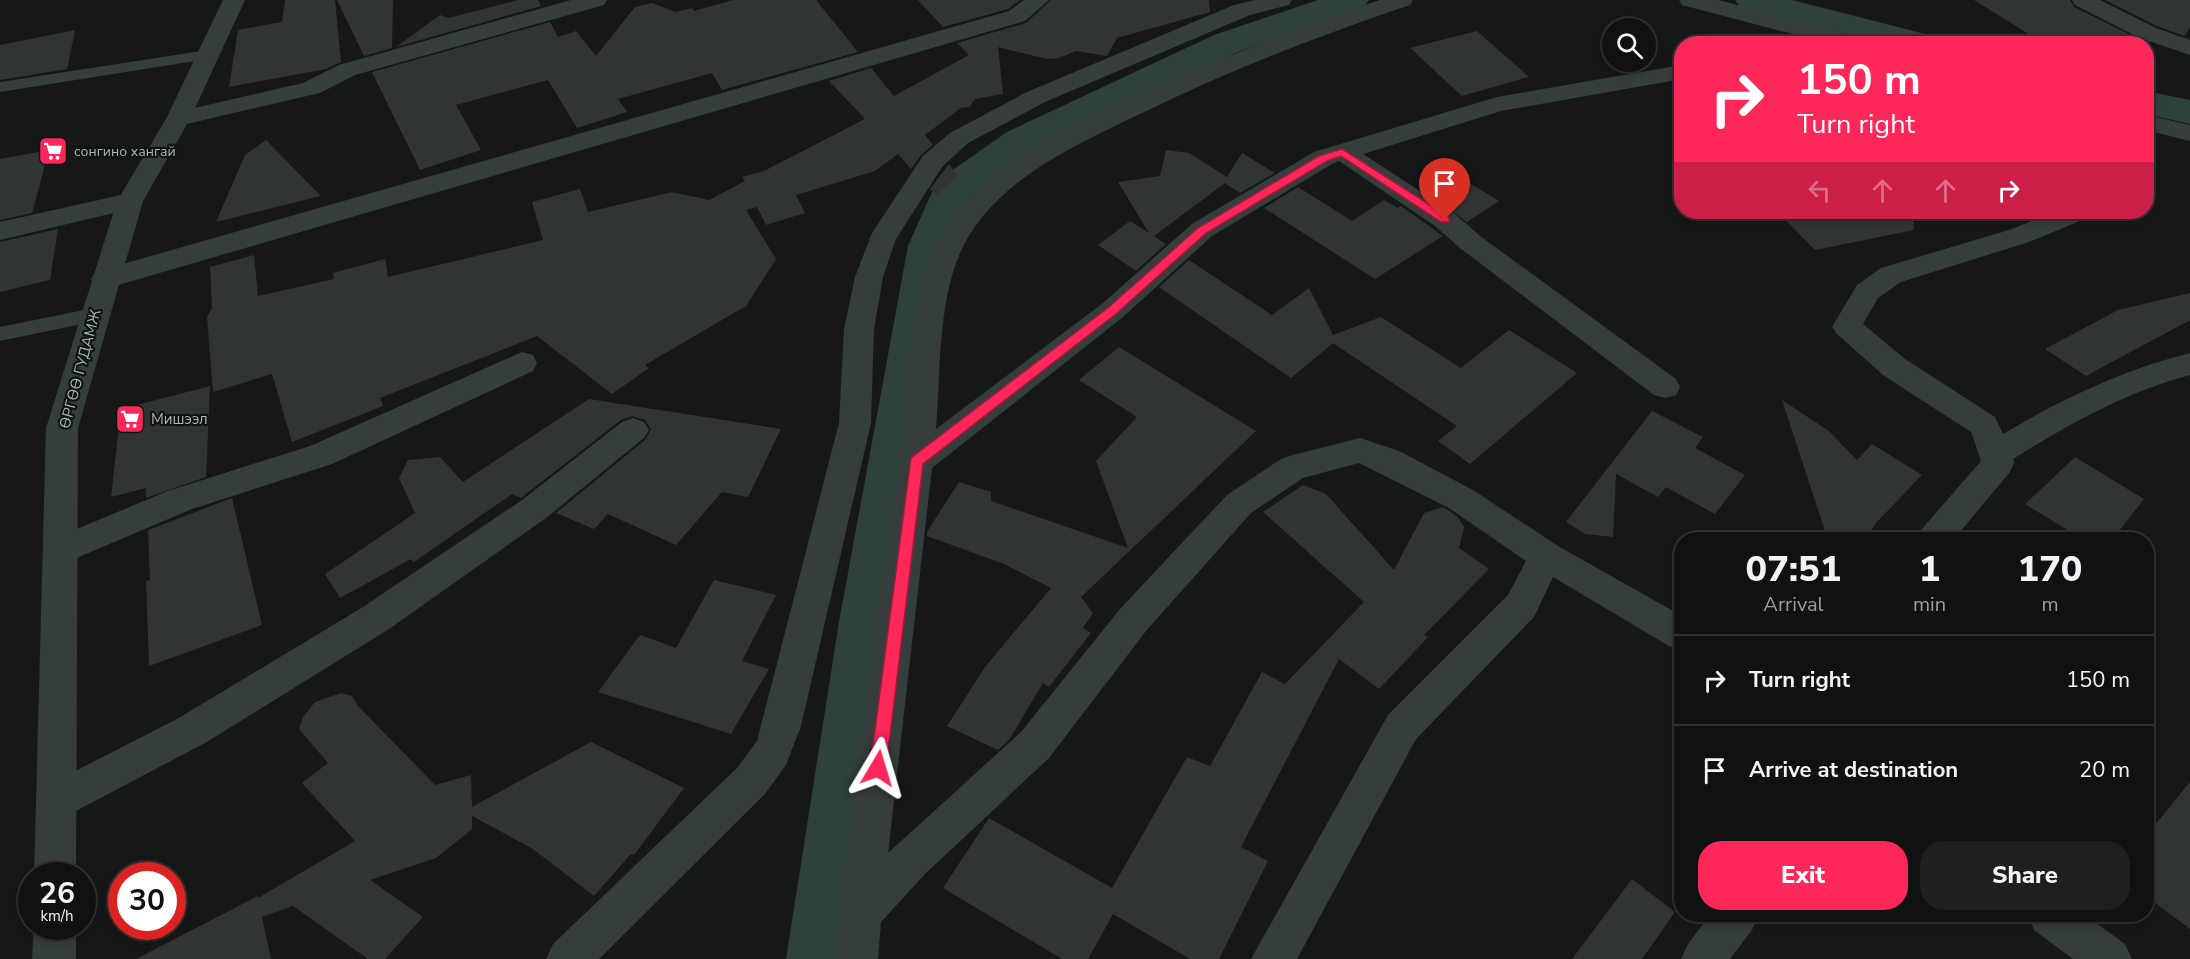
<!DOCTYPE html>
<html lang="en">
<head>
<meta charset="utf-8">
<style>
	:root { --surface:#101212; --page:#1e2020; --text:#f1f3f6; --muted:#9c9e9f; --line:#303232; --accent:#fe2759 }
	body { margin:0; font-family:"Nunito Sans",sans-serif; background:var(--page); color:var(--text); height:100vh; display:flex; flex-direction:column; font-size:22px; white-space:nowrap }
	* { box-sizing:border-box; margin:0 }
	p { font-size:20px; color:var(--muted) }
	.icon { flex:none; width:33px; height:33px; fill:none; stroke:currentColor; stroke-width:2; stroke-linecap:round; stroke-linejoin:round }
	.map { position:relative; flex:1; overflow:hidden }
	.sheet { position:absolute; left:1674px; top:532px; width:480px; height:390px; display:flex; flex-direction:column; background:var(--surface); border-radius:24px; box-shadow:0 3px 9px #0003,0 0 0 2px var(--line) }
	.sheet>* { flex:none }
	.hud { position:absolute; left:1674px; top:36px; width:480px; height:183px; border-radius:24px; box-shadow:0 3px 9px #0003,0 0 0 2px var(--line); background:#fe2759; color:#fff; overflow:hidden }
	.fabs { position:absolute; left:1602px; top:18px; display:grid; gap:12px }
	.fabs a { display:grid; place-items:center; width:54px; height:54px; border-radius:50%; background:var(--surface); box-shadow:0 3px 9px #0003,0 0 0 2px var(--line); font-size:30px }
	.speed { position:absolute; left:18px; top:862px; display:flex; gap:12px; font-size:30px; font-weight:700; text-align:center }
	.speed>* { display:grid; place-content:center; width:78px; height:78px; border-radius:50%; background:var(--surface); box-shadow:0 3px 9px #0003,0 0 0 2px var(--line); line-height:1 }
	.speed small { font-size:15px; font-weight:400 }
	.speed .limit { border:9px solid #d22; background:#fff; color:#111 }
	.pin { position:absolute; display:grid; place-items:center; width:51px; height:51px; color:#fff; margin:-62px -26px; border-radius:50% 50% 50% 0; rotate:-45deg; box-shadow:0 0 6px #0007 }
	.pin .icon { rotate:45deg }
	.me { position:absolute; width:66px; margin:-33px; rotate:7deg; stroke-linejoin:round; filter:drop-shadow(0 0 4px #0008) }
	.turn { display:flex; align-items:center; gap:21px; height:126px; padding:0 24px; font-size:27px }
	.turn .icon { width:78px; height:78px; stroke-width:2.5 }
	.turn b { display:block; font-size:42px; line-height:51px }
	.lanes { display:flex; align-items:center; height:57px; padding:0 24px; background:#0003; justify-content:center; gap:30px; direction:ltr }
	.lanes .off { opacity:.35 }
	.eta { display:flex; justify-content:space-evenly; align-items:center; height:102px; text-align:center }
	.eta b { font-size:36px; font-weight:800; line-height:42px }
	.action { display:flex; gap:12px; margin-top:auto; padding:12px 24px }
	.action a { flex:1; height:69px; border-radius:24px; background:var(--accent); color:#fff; font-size:24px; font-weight:800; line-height:69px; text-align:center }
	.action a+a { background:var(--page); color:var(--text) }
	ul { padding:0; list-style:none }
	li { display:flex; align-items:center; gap:18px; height:90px; padding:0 24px; border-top:2px solid var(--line) }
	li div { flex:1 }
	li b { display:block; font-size:22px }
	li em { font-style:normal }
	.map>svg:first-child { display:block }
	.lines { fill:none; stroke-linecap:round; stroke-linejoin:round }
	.canal { fill:#2e4239; fill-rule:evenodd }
	.building { fill:#313434 }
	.service { fill:#363d3d; fill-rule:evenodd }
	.minor { fill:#363d3d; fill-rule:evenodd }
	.tertiary { fill:#363d3d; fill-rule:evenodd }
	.route { fill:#fe2759; stroke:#a5193a; stroke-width:1.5 }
	.labels { text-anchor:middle; stroke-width:4.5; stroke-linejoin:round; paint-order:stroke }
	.far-poi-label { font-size:14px; fill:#a7b9b5; stroke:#111313; text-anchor:start }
	.street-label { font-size:15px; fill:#a7b9b5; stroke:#111313 }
	.poi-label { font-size:15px; fill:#a7b9b5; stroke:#111313; text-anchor:start }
</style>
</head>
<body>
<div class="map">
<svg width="2190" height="959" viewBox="0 0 2190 959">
	<rect width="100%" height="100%" fill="#161818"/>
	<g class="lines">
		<!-- canal -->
		<path class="canal" d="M 1318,0 L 1369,0 L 1364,7 L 1240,51 L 1035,148 L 970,197 L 950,246 L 895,622 L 854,959 L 786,959 L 839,622 L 908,246 L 937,181 L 1007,132 L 1214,35 Z
			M 1735,0 L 1792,0 L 1933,36 L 1938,44 L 1877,44 L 1740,7 Z
			M 2146,91 L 2190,100 L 2190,124 L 2146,114 Z"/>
	</g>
	<!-- building -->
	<path class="building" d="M 285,0 L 335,0 L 341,62 L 326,69 L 229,87 L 238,30 L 282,22 Z
		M 337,0 L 393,0 L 392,48 L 364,56 Z
		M 518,0 L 538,0 L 541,6 L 396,47 L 440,15 L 449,18 Z
		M 733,0 L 816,0 L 858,52 L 722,90 L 712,73 L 618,99 L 627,112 L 577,128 L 548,80 L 456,105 L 481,150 L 420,170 L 372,72 L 550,22 L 558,37 L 576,31 L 596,56 L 635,7 L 652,3 L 676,12 L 692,8 L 694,11 Z
		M 918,0 L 1020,0 L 1008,9 L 943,27 Z
		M 1051,0 L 1209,0 L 1210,12 L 1117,38 L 1107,56 L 1076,51 L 1059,58 L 1047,59 L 998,47 L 1003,94 L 975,99 L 969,107 L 961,108 L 925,135 L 933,145 L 921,155 L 911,169 L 898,154 L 875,171 L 796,195 L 805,213 L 766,225 L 757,207 L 746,210 L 776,259 L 746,306 L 645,365 L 649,368 L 612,394 L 537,336 L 380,398 L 383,406 L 292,442 L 272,374 L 213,392 L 207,317 L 212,308 L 210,267 L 254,255 L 258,296 L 334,279 L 333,273 L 385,259 L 388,277 L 543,240 L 532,202 L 580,189 L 588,212 L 672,192 L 709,200 L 745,181 L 742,177 L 764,171 L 865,119 L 829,81 L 871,68 L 894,96 L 969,55 L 957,43 L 1026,23 Z
		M 1974,0 L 2070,0 L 2074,7 L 2149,44 L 2045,44 Z
		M 2105,0 L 2190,0 L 2190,28 L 2184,36 L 2157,26 Z
		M 75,30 L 67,69 L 0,80 L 0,45 Z
		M 1477,31 L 1529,77 L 1462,96 L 1410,48 Z
		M 266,140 L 321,196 L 216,222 L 245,155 Z
		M 49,150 L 32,213 L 0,220 L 0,159 Z
		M 1166,150 L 1189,153 L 1227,177 L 1242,153 L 1275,173 L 1240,193 L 1225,183 L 1154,236 L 1166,244 L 1136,271 L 1098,245 L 1130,221 L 1149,233 L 1118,182 L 1160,176 Z
		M 949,164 L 958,176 L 936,195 L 930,189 Z
		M 1453,173 L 1499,201 L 1467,222 L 1424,191 Z
		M 1298,187 L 1352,221 L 1384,200 L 1398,208 L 1401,206 L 1443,236 L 1375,279 L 1264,208 Z
		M 1778,212 L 1913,212 L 1914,230 L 1815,250 Z
		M 58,229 L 50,280 L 0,292 L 0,242 Z
		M 1189,260 L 1272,315 L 1309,288 L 1333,335 L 1381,317 L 1461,368 L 1509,330 L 1577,373 L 1470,464 L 1438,441 L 1457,426 L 1333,343 L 1291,378 L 1159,287 Z
		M 2190,293 L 2190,320 L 2086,376 L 2045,349 L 2118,310 Z
		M 1119,347 L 1256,431 L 1081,597 L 1093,613 L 1083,628 L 1091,633 L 1049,687 L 1043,683 L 1009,740 L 998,750 L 947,726 L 985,667 L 1051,588 L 1004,564 L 927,536 L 927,532 L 959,482 L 991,492 L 991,501 L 1128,548 L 1096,461 L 1137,417 L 1079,380 Z
		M 210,386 L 206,477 L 146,498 L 146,488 L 111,497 L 121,409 Z
		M 589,399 L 781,429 L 748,497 L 722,492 L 676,545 L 608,514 L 594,529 L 556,513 L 646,439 L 651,429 L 645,420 L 632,416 L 621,420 L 521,498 L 512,494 L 414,562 L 411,559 L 340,598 L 325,574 L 415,513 L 399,478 L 408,460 L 440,457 L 463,482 Z
		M 1782,400 L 1829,431 L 1857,460 L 1872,444 L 1922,475 L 1875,524 L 1864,540 L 1828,540 Z
		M 1652,411 L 1703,437 L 1695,448 L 1745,475 L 1715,514 L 1666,487 L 1658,497 L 1616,474 L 1613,537 L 1585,534 L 1566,522 Z
		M 2075,457 L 2144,499 L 2112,540 L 2084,540 L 2025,504 Z
		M 1303,485 L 1326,494 L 1394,570 L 1424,513 L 1443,507 L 1457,516 L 1464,527 L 1459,548 L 1489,569 L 1424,635 L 1428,637 L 1379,689 L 1339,659 L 1241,847 L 1268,861 L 1219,959 L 1190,959 L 1113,914 L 1088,959 L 1062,959 L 943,888 L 989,818 L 1112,888 L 1187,757 L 1210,766 L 1262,672 L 1285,684 L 1364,602 L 1263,512 Z
		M 232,498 L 262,625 L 149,666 L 146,581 L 150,580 L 148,530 Z
		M 714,580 L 776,595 L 742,661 L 769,669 L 731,734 L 598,692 L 640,635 L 676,648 Z
		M 341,693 L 352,696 L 358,706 L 435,785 L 471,775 L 472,807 L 591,742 L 684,788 L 634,855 L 631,854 L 594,896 L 533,849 L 472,816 L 472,829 L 436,858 L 370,880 L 423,917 L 385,959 L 368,959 L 293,906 L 262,917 L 271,959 L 136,959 L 258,896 L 258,898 L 355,841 L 302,783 L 328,763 L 299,729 L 303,717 L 315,702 Z
		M 2190,782 L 2190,929 L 2146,896 L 2146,836 Z
		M 1632,879 L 1675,912 L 1642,959 L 1572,959 Z"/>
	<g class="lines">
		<!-- service -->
		<path class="service" d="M 208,50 L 214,52 L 216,55 L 214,58 L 0,92 L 0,82 Z
			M 94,308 L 101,310 L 104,315 L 101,320 L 0,341 L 0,327 Z"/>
		<!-- minor -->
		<path class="minor" d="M 571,0 L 607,0 L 604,5 L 355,75 L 320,93 L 178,126 L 169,124 L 166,119 L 169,114 L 303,83 L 339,65 Z
			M 1024,0 L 1049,0 L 1025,21 L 115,286 L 105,289 L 95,286 L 91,279 L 95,272 L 1009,11 Z
			M 1255,0 L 1292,0 L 1289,5 L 1250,15 L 1045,102 L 968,143 L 942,167 L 896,239 L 883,277 L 874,329 L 871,423 L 801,726 L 786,765 L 765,794 L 599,959 L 546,959 L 553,944 L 737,768 L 757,741 L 839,423 L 844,329 L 855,277 L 872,233 L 923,156 L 950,133 L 1027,92 L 1234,5 Z
			M 1380,0 L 1413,0 L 1410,5 C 1318,36 1227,71 1140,114 C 1077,144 1001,178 966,241 C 937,293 941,371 936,429 L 1103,303 L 1192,224 L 1314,152 L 1497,97 L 1682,65 L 1682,79 L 1501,111 L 1363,154 L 1455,214 L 1480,236 L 1676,379 L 1680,387 L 1676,395 L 1665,398 L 1654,395 L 1460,248 L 1435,226 L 1339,161 L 1332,164 L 1212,236 L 1123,317 L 932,468 L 888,853 L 1021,732 L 1120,609 L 1227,495 L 1281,459 L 1293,455 L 1360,438 L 1399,451 L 1473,490 L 1558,546 L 1682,616 L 1682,650 L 1669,646 L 1553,577 L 1534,617 L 1416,739 L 1297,959 L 1251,959 L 1388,715 L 1508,595 L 1526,561 L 1449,508 L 1359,463 L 1303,478 L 1251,513 L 1146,631 L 1049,758 L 925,874 L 881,922 L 878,959 L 834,959 C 853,793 876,625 900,459 C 912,379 903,282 956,214 C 996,161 1062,132 1120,104 C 1205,64 1291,30 1380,0 Z
			M 1679,0 L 1718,0 L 1866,39 L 1869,44 L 1831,44 L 1682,5 Z
			M 2072,0 L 2100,0 L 2156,28 L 2190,40 L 2190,55 L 2140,38 L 2075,5 Z
			M 2146,115 L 2190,125 L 2190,141 L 2146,130 Z
			M 130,193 L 139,195 L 143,201 L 139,207 L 0,240 L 0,222 Z
			M 2054,212 L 2091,212 L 2087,218 L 2029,242 L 1901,282 L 1878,298 L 1863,324 L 1905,359 L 1995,417 L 2003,434 C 2063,398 2123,370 2190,353 L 2190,375 C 2126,392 2069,424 2013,459 L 2014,463 L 2010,472 L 1953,540 L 1916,540 L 1921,530 L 1981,461 L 1971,432 L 1883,375 L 1837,334 L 1832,327 L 1857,285 L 1881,268 L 2009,230 Z
			M 522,352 L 533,355 L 537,363 L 533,371 L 332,464 L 192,509 L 60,565 L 48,561 L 43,551 L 48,541 L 168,491 L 310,446 Z
			M 633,418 L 644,422 L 649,430 L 644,438 L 546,518 L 389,629 L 205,743 L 70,814 L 56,820 L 42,814 L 36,801 L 42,788 L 177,719 L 363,607 L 522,500 L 622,422 Z
			M 1710,915 L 1758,915 L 1752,930 L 1730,959 L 1681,959 L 1688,944 Z
			M 2028,915 L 2085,915 L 2125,944 L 2132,959 L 2073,959 L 2034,930 Z"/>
		<!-- tertiary -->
		<path class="tertiary" d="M 223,0 L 245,0 L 190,119 L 143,201 L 78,428 L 76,876 L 34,876 L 46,428 L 117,201 L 166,119 Z
			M 34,927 L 76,927 L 76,959 L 32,959 Z"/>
	</g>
	<!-- route -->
	<path class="route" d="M 1342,149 L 1449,217 L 1449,222 L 1441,222 L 1341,156 L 1327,161 L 1206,233 L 1117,313 L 923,464 L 886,768 L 884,774 L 878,776 L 872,774 L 870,768 L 911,458 L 1109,307 L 1198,228 L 1319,156 Z"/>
	<!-- icons -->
	<defs>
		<g id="supermarket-square" transform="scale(1.5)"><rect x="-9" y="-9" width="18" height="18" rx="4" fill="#fe2759" stroke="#111313"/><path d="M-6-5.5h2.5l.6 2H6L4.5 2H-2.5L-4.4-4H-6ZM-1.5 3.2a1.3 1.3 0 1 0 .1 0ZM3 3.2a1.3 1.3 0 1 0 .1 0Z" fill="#fff"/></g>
	</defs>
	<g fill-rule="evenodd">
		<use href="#supermarket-square" x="53" y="151"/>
		<use href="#supermarket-square" x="130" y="419"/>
	</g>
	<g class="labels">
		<!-- far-poi labels -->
		<g class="far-poi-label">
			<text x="74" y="156">сонгино хангай</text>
		</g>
		<!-- street labels -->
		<g class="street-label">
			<text transform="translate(80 369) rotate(-75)" y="5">ӨРГӨӨ ГУДАМЖ</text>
		</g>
		<!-- poi labels -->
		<g class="poi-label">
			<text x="151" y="424">Мишээл</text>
		</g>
	</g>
</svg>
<div class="fabs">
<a><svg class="icon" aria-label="search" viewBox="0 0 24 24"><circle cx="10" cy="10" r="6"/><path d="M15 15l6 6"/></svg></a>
</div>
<div class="speed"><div>26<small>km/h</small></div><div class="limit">30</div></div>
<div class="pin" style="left:1445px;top:220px;background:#d93025"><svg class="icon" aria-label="arrive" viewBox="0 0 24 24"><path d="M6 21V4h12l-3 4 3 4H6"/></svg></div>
<svg class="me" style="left:878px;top:768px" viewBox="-20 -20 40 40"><path d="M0-17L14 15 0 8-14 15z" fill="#fe2759" stroke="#fff" stroke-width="4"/></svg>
<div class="hud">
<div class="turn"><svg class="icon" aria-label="right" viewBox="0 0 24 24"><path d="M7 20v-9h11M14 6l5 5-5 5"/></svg><div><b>150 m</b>Turn right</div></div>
<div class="lanes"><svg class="icon off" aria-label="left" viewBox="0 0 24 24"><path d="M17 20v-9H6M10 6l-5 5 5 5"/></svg><svg class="icon off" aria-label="ahead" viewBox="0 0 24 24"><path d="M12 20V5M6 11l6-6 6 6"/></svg><svg class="icon off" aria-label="ahead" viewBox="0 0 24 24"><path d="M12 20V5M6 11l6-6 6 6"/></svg><svg class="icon" aria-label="right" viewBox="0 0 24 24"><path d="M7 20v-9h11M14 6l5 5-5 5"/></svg></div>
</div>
<section class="sheet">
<div class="eta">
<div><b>07:51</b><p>Arrival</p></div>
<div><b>1</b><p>min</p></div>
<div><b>170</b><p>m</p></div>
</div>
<ul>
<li><svg class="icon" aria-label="right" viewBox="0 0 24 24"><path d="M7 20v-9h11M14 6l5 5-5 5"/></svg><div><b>Turn right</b></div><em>150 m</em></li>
<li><svg class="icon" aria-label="arrive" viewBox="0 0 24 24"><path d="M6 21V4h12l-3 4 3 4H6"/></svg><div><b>Arrive at destination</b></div><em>20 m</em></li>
</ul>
<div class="action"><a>Exit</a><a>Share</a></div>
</section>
</div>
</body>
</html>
